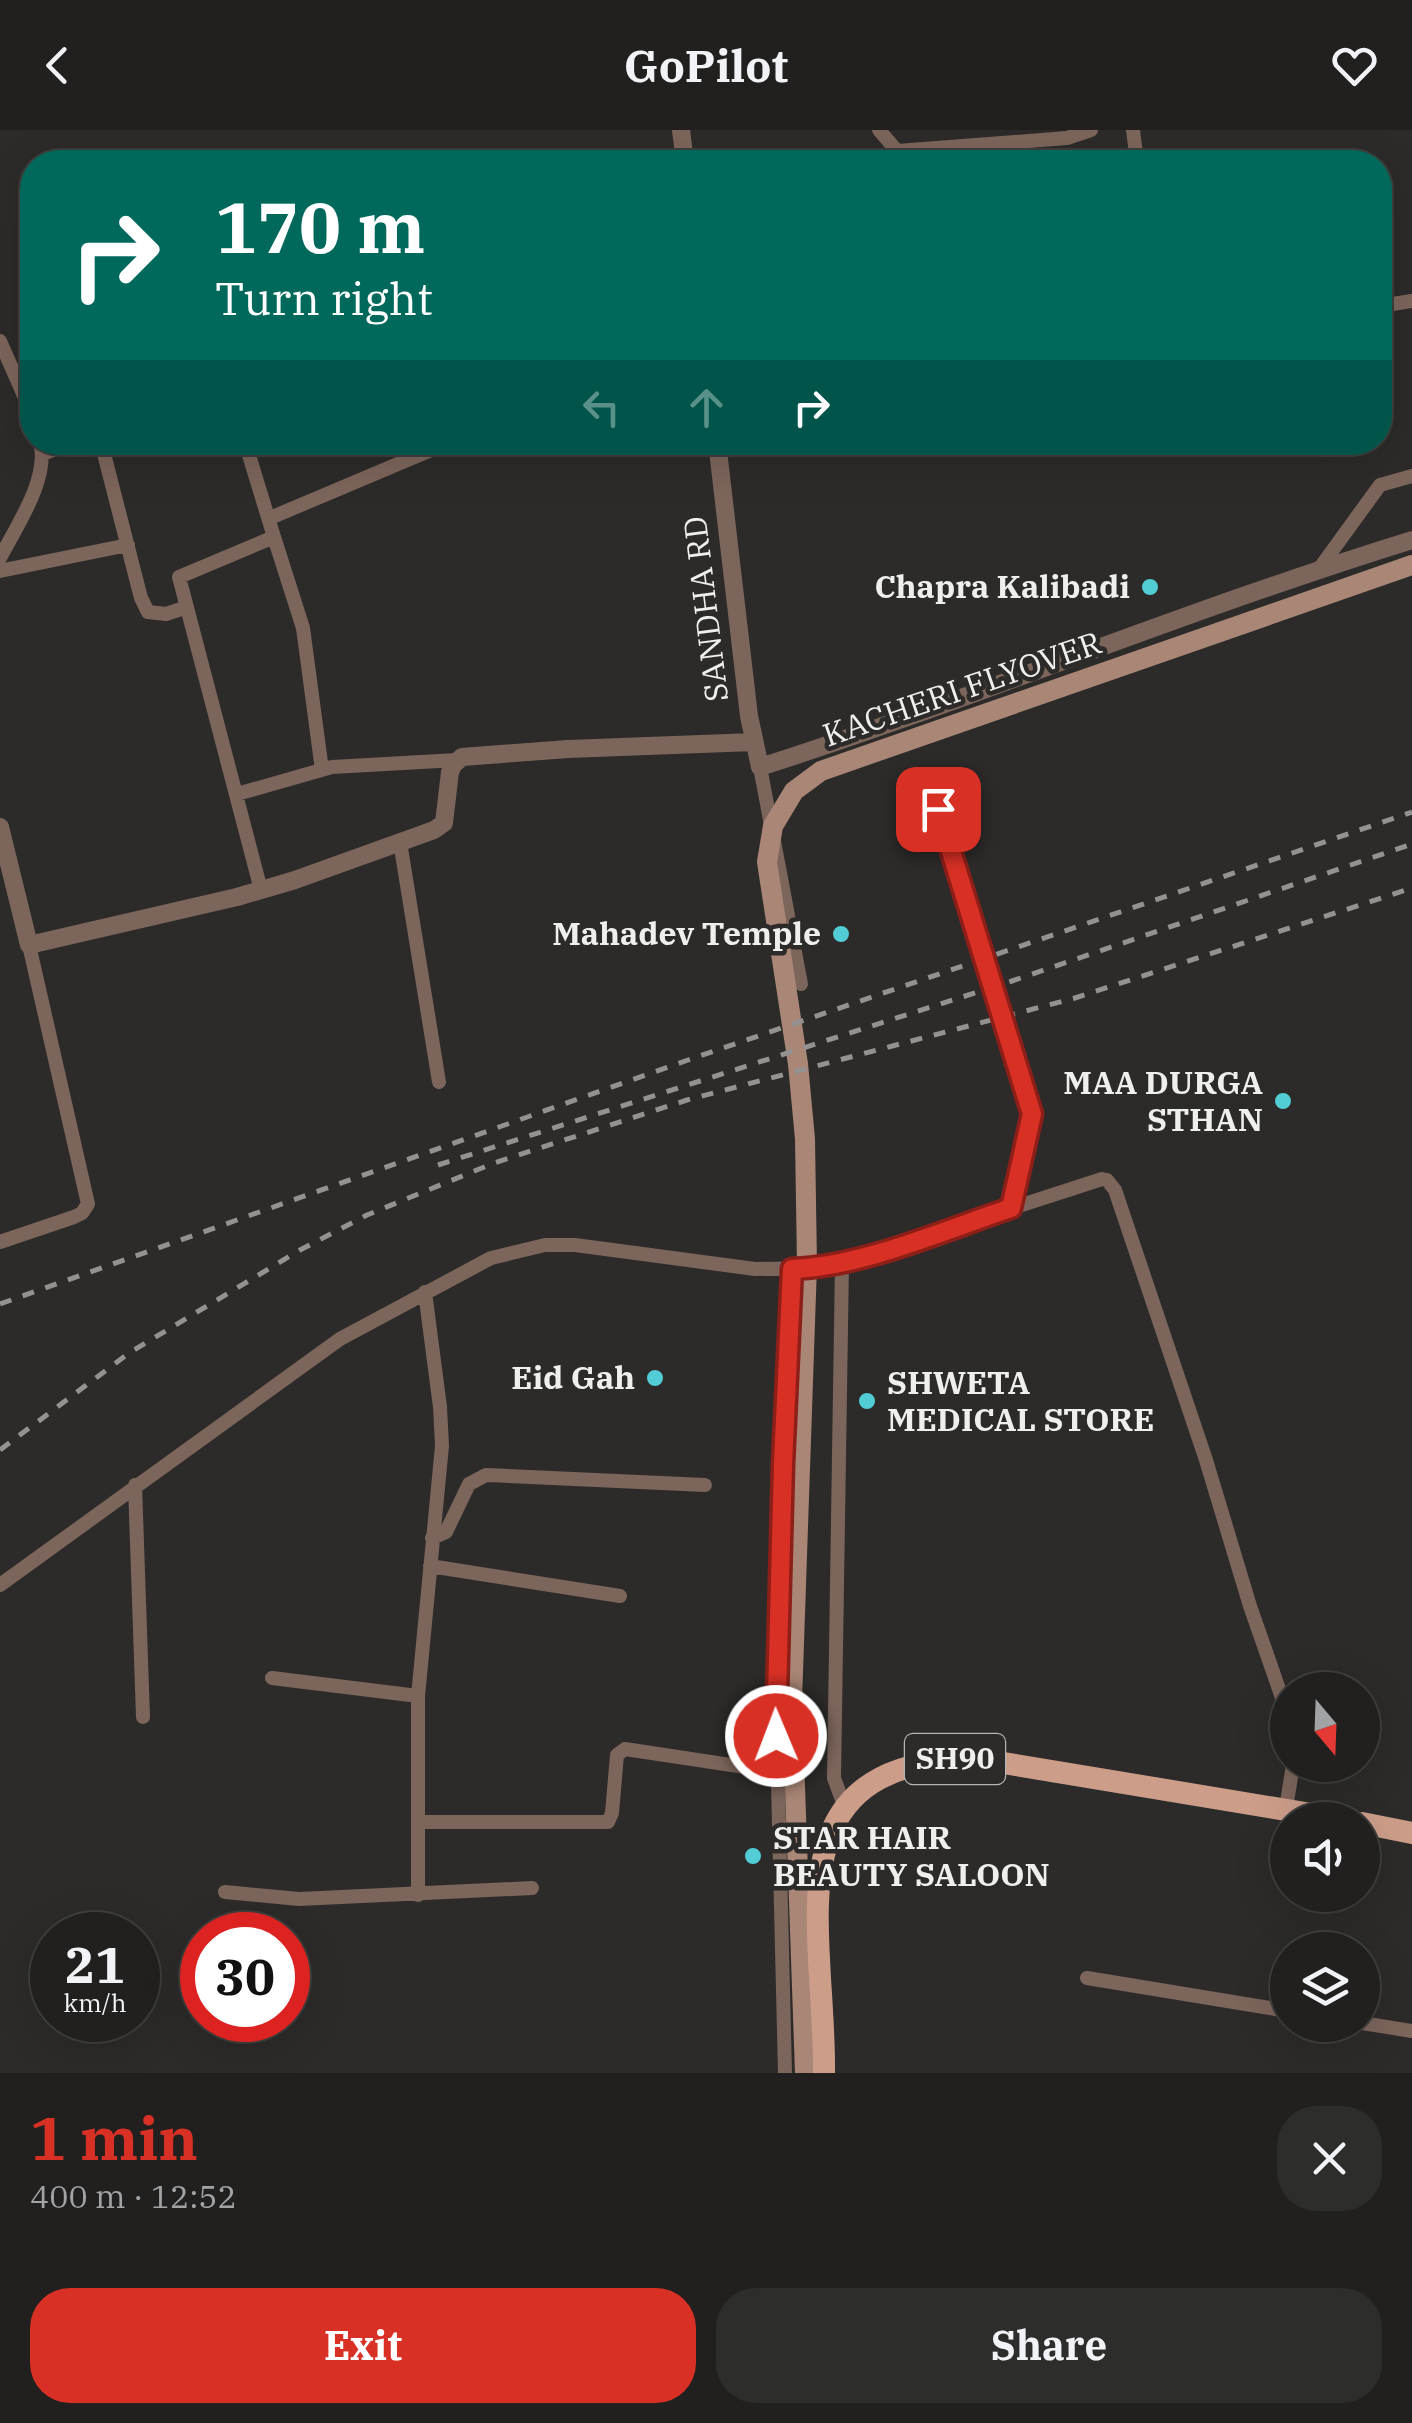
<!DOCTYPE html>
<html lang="en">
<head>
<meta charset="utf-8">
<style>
	:root { --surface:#21201f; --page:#2d2d2c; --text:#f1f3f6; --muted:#a2a3a4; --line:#3e3e3d; --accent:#d93025 }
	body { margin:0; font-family:"IBM Plex Serif",serif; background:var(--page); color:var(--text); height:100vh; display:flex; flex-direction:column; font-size:38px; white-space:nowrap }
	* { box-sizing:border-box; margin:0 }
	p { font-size:32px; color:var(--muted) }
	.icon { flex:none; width:55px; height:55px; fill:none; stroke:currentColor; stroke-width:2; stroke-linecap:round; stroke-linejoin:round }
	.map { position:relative; height:1943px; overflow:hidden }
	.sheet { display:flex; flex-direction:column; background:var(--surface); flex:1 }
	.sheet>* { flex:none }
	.guide { position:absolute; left:20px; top:20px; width:1372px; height:305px; border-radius:40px; box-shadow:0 10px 40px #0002,0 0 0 2px var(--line); background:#00695c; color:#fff; overflow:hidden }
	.needle { width:65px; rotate:161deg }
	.fabs { position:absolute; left:1270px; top:1542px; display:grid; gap:20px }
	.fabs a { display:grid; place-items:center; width:110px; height:110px; border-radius:50%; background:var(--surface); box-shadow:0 10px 40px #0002,0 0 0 2px var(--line); font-size:50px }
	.speed { position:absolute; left:30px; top:1782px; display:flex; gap:20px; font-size:50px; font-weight:700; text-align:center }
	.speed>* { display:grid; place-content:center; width:130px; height:130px; border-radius:50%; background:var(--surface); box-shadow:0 10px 40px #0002,0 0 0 2px var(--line); line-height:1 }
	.speed small { font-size:25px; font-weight:400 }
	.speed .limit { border:15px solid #d22; background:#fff; color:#111 }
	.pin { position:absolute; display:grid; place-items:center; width:85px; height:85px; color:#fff; margin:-42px; border-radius:20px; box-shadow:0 5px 15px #0006 }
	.me { position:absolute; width:110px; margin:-55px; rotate:359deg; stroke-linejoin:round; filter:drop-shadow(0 0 8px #0008) }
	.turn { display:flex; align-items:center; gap:35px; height:210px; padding:0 30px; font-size:45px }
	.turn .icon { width:130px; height:130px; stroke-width:2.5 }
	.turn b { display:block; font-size:70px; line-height:85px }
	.lanes { display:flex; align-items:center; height:95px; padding:0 30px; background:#0003; justify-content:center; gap:50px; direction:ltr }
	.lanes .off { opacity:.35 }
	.round { display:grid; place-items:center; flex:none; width:105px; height:105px; border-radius:40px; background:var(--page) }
	.overview { display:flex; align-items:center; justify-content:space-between; height:170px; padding:0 30px }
	h1 { font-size:60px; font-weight:800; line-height:75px; color:var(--accent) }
	.cta { display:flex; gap:20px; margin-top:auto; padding:20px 30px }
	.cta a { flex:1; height:115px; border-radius:40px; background:var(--accent); color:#fff; font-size:40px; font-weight:800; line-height:115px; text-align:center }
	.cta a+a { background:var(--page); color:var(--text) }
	header { display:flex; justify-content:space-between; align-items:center; height:130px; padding:0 30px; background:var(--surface); font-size:45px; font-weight:800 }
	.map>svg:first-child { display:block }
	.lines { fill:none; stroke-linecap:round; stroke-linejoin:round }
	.minor { stroke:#7c655b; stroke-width:14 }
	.tertiary { stroke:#7c655b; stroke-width:18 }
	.secondary { stroke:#a98676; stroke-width:20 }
	.primary { stroke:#cc9e8a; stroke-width:22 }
	.rail { stroke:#939290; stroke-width:5; stroke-dasharray:12 12; stroke-linecap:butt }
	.route-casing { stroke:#8d1f18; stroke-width:25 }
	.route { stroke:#d93025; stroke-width:18 }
	.poi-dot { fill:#52ccd5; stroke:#2c2b29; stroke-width:4 }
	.labels { text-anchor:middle; stroke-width:9; stroke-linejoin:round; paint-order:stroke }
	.shield { fill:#2c2b29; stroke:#b4b4b2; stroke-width:2.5 }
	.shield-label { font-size:30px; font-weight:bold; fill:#efefed }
	.poi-label { font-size:32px; font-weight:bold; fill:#efefed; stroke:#2c2b29; text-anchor:end }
	.street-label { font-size:32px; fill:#efefed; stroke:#2c2b29 }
</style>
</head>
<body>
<header><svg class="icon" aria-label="back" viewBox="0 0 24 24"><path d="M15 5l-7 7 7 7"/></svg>GoPilot<svg class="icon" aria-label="heart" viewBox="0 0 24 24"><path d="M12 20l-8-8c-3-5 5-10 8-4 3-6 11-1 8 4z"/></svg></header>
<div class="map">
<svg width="1412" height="1943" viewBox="0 0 1412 1943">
	<rect width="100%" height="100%" fill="#2c2b29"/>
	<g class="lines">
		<!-- minor -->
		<path class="minor" d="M 879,0 L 897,21 L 1067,8 L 1091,0
			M 1133,0 L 1137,32
			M 1380,176 L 1412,171
			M 0,211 L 32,284
			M 101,312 L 141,468 L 148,482 L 166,484 L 187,477
			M 245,312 L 274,407 L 179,447 L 261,760
			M 309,312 L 312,315
			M 43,324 L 72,312
			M 270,388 L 450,312
			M 274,407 L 303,498 L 322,640
			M 0,428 C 16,397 50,348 40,312
			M 1319,439 L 1380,355 L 1412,346
			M 0,441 L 128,415
			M 760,637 L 801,854
			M 929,648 L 1032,985 L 1011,1078
			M 237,664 L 332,637 L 457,630
			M 400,712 L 439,952
			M 0,1112 L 74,1087 L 82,1083 L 88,1074 L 29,815
			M 842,1132 L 834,1648 L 845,1678
			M 135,1355 L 143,1587
			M 432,1408 L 446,1402 L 469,1354 L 486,1345 L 705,1355
			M 430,1436 L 620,1466
			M 0,1455 L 340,1209 L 491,1128 L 545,1115 L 575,1115 L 755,1139 L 817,1138 L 870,1124 L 1102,1049 L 1107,1050 L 1115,1060 L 1206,1330 L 1250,1476 L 1288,1585
			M 272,1548 L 418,1566
			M 1286,1678 L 1293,1635
			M 418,1692 L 608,1692 L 612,1683 L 617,1625 L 625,1619 L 777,1642
			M 225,1762 L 299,1769 L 532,1758
			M 418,1765 L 418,1566 L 442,1316 L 440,1277 L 425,1162
			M 1087,1848 L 1288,1881
			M 1362,1893 L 1412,1901
			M 785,1943 L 776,1571 L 793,1139"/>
		<!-- tertiary -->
		<path class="tertiary" d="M 681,0 L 685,32
			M 717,312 L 749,586 L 760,637 C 979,567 1192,478 1412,410
			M 0,697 L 29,815 L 237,767 L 295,750 L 434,700 L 444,693 L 450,642 L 453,635 L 462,627 L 568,619 L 754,612"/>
		<!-- secondary -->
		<path class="secondary" d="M 805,1943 L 792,1571 L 807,1135 L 805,1009 L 798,934 L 767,732 L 773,696 L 794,661 L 821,641 L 1412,435"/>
		<!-- primary -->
		<path class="primary" d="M 1362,1693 L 1412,1703
			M 824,1943 C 826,1800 766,1628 979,1629 L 1347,1690"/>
		<!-- rail -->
		<path class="rail" d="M 438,1035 L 1012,851 L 1412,714
			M 0,1174 L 688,930 L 1412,682
			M 0,1320 L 129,1223 L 300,1120 L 367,1085 L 494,1033 L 687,970 L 1075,868 L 1412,758"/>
	</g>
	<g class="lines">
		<!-- route casing -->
		<g class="route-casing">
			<path id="route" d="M 776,1606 L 783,1334 L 792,1139 C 861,1137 945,1100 1011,1078 L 1032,984 L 938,679"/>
		</g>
		<!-- route -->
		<use href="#route" class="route"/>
	</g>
	<!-- markers -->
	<g class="poi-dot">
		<circle cx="1150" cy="457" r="10"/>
		<circle cx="841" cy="804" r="10"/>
		<circle cx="1283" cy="971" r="10"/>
		<circle cx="655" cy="1248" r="10"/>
		<circle cx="867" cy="1271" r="10"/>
		<circle cx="753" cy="1726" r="10"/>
	</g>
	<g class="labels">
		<!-- shield labels -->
		<rect class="shield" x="905" y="1604" width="100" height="50" rx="8"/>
		<g class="shield-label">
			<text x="955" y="1639">SH90</text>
		</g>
		<!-- poi labels -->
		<g class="poi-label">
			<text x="1130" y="468">Chapra Kalibadi</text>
			<text x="821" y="815">Mahadev Temple</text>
			<text x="1263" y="964">MAA DURGA<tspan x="1263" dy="37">STHAN</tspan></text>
			<text x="635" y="1259">Eid Gah</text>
			<text x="887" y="1264" text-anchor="start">SHWETA<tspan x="887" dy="37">MEDICAL STORE</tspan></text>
			<text x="773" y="1719" text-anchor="start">STAR HAIR<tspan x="773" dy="37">BEAUTY SALOON</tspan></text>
		</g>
		<!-- street labels -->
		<g class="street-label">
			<text transform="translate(706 479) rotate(-97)" y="11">SANDHA RD</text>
			<text transform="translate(962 559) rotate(-19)" y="11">KACHERI FLYOVER</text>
		</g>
	</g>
</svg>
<div class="fabs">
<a><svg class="needle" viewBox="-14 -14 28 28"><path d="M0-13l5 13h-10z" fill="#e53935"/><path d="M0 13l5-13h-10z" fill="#a2a3a4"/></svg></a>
<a><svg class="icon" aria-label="sound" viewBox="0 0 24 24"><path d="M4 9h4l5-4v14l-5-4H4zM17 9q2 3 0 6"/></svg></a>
<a><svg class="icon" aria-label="layers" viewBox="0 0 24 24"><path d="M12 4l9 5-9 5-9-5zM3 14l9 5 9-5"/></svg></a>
</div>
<div class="speed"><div>21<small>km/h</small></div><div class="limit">30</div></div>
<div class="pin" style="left:938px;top:679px;background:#d93025"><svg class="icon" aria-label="arrive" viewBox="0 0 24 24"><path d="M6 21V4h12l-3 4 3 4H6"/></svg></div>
<svg class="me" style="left:776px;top:1606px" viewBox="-20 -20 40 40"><circle r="17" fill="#d93025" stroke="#fff" stroke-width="3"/><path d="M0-11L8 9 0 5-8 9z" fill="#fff"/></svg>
<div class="guide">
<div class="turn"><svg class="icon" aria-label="right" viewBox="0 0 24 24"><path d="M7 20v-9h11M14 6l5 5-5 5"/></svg><div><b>170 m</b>Turn right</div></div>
<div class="lanes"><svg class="icon off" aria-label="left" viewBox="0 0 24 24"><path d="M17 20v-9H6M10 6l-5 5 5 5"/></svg><svg class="icon off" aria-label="ahead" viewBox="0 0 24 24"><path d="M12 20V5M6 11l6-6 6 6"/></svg><svg class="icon" aria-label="right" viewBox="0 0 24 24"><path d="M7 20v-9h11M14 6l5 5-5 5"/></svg></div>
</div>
</div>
<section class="sheet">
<div class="overview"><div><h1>1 min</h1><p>400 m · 12:52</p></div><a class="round"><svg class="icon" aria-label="close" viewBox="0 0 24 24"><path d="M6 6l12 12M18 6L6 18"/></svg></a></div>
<div class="cta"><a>Exit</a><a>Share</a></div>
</section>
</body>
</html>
